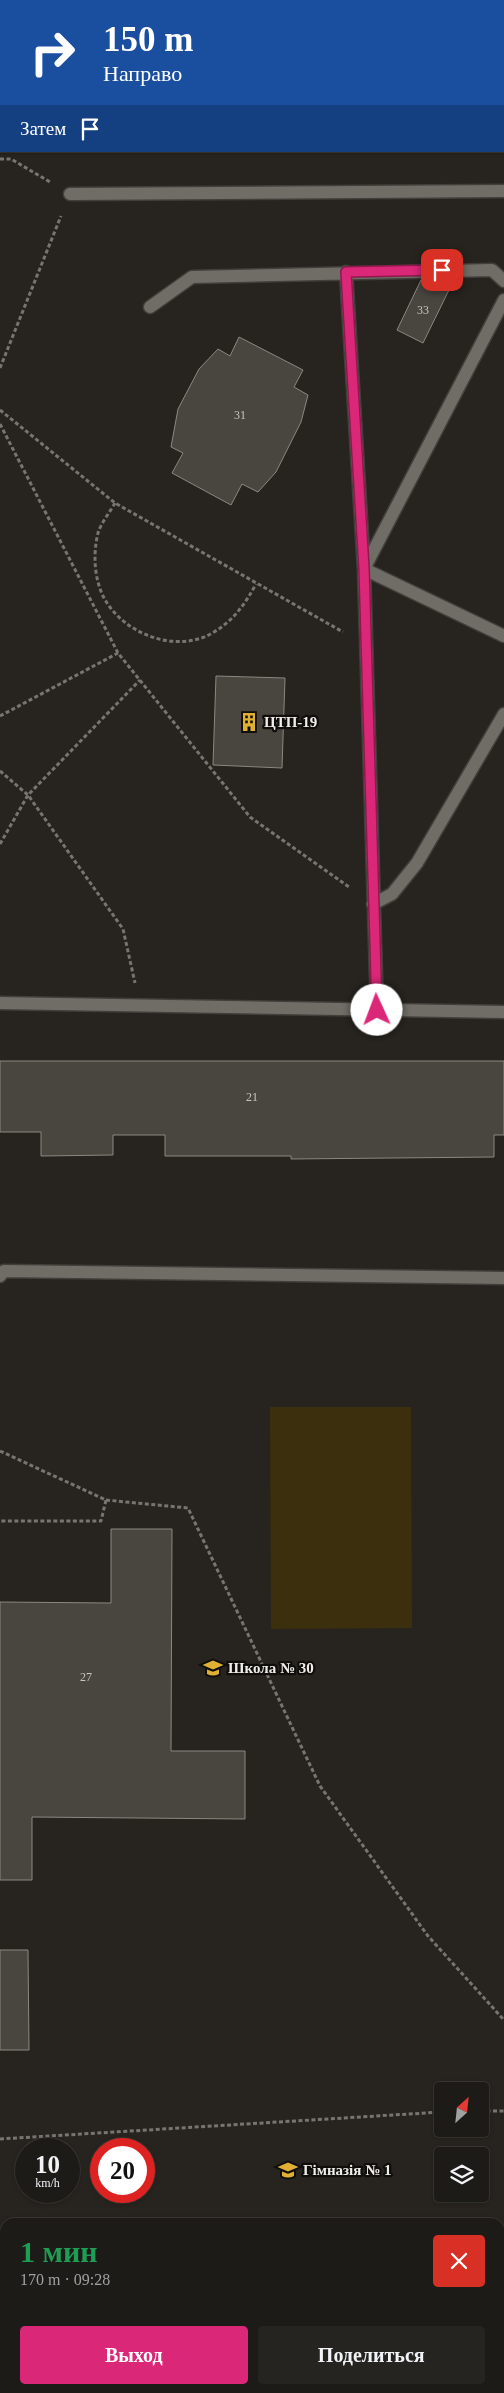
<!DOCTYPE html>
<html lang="ru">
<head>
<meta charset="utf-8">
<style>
	:root { --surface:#1d1b17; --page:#252420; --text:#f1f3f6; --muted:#a0a1a1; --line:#3b3936; --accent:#db2777 }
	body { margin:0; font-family:"Times New Roman",serif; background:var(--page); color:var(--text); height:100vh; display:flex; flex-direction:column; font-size:19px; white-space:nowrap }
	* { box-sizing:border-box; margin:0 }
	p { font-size:16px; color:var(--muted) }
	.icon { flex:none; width:28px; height:28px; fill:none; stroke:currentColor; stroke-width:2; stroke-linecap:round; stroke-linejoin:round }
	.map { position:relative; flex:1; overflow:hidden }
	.drawer { position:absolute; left:0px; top:2218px; width:505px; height:176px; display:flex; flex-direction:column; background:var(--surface); border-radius:15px 15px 0 0; box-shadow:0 1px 4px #0004,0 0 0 1px var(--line) }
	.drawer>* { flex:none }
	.guide { position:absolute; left:0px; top:0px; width:505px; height:152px; box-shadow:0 1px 4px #0004,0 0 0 1px var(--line); background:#1a4fa0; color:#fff; overflow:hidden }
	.needle { width:32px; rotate:27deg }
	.tools { position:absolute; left:434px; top:2082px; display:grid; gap:10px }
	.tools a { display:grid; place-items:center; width:55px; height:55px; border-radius:5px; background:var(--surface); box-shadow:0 1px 4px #0004,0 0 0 1px var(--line); font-size:25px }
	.speed { position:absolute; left:15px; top:2138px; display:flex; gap:10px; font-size:25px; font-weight:700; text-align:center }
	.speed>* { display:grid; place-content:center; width:65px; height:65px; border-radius:50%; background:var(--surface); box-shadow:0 1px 4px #0004,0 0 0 1px var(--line); line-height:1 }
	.speed small { font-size:12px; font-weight:400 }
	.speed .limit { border:8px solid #d22; background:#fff; color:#111 }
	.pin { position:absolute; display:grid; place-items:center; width:42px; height:42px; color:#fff; margin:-21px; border-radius:10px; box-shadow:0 2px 8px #0006 }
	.me { position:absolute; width:55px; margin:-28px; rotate:358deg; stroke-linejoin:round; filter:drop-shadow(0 0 4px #0008) }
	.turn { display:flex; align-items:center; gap:18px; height:105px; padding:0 20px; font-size:22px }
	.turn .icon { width:65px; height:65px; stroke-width:2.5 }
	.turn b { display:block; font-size:35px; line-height:42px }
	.then { display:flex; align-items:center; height:48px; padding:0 20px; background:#0003; gap:10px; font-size:19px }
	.round { display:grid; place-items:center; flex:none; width:52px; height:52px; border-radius:5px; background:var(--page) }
	.overview { display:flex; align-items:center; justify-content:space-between; height:85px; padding:0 20px }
	h1 { font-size:30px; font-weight:800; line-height:38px; color:#1e9e55 }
	.cta { display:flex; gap:10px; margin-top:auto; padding:10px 20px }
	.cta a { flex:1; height:58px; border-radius:5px; background:var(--accent); color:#fff; font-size:20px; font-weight:800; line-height:58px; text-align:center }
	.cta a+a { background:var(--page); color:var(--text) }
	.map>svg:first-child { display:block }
	.green { fill:#3c2f0e }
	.building { fill:#494640; stroke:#8b8881 }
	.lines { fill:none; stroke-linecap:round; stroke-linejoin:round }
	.service-casing { stroke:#413f3b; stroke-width:15 }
	.path { stroke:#777571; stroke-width:3; stroke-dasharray:4 2.5; stroke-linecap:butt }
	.service { stroke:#706d66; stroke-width:12 }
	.route-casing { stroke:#8e194d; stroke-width:12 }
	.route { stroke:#db2777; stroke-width:9 }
	.labels { text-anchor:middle; stroke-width:4.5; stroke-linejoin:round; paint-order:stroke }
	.number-label { font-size:12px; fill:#c6c4c0 }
	.poi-label { font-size:15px; font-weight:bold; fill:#f0eeeb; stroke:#0f0e0b; text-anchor:start }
</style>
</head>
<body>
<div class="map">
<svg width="504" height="2393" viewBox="0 0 504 2393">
	<rect width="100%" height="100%" fill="#27241f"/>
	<!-- green -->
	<path class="green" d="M 270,1407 L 411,1407 L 412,1628 L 271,1629 Z"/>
	<!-- building -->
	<path class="building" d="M 421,280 L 427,280 L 449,290 L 423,343 L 397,330 Z
		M 239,337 L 303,370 L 294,387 L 308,395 L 301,422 L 276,472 L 258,492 L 242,484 L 231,505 L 172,473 L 183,453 L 171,447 L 178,409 L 199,369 L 218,349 L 230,356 Z
		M 216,676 L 285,678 L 282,768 L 213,765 Z
		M 0,1061 L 504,1061 L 504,1135 L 494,1135 L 494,1157 L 291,1159 L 291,1156 L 165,1156 L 165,1135 L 113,1135 L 113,1155 L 41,1156 L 41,1132 L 0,1132 Z
		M 111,1529 L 172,1529 L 171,1751 L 245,1751 L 245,1819 L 32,1817 L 32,1880 L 0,1880 L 0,1602 L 111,1603 Z
		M 0,1950 L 28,1950 L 29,2050 L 0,2050 Z"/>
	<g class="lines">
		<!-- service casing -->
		<g class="service-casing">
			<path id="service" d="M 70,194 L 504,191
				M 346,272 L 364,569 L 377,1010
				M 504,300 L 364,569 L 504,636
				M 150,307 L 192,277 L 492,270 L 504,281
				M 373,904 L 392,894 L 417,863 L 504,714
				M 0,1003 L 504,1012
				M 0,1276 L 4,1271 L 504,1278"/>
		</g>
		<!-- path -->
		<path class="path" d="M 0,159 L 11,159 L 50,182
			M 0,368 L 61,216
			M 0,410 L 115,503 L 343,632
			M 0,424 L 118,653 L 250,817 L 349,887
			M 115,503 C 110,512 101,523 98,533 C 93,553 94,577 103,596 C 122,634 177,655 214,632 C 234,620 245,604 256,584
			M 0,716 L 118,653
			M 0,771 L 28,795 L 123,929 L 135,983
			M 0,844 L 28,795 L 140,680
			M 0,1451 L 106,1500 L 101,1521 L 0,1521
			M 106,1500 L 188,1508 L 320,1786 L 428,1936 L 504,2020
			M 480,2111 L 504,2111
			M 0,2139 L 442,2112"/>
		<!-- service -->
		<use href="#service" class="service"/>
	</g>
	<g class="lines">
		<!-- route casing -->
		<g class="route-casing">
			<path id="route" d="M 377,1010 L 364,568 L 346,272 L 442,270"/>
		</g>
		<!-- route -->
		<use href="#route" class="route"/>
	</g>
	<!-- icons -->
	<defs>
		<g id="building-bare" transform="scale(1.5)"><path d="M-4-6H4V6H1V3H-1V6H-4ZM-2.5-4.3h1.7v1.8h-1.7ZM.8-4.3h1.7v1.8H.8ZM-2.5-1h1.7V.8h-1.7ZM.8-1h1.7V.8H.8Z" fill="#dfb034" stroke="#0f0e0b" stroke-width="2.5" paint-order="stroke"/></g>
		<g id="school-bare" transform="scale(1.5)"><path d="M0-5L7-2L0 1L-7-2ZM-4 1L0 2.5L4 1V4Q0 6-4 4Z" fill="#dfb034" stroke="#0f0e0b" stroke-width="2.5" paint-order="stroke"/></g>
	</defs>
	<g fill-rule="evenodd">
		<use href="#building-bare" x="249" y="722"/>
		<use href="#school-bare" x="213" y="1668"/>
		<use href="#school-bare" x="288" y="2170"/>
	</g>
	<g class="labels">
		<!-- number labels -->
		<g class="number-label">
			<text x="423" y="314">33</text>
			<text x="240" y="419">31</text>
			<text x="252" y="1101">21</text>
			<text x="86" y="1681">27</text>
		</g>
		<!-- poi labels -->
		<g class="poi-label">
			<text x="264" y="727">ЦТП-19</text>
			<text x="228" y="1673">Школа № 30</text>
			<text x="303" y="2175">Гімназія № 1</text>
		</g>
	</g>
</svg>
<div class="tools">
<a><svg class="needle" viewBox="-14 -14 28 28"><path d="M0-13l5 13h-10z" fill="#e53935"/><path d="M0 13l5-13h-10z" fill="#a0a1a1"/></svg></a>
<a><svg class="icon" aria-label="layers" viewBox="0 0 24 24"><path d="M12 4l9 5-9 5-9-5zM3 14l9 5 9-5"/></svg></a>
</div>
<div class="speed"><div>10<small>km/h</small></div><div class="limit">20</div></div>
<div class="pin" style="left:442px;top:270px;background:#d93025"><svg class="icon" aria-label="arrive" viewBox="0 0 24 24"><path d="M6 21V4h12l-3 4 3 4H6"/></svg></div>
<svg class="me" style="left:377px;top:1010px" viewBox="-20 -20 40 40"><circle r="19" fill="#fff"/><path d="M0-13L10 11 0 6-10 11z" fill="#db2777"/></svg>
<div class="guide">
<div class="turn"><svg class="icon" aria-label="right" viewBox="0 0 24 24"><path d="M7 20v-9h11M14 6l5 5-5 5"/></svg><div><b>150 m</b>Направо</div></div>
<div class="then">Затем<svg class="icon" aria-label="arrive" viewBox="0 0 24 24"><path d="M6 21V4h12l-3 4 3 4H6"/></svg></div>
</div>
<section class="drawer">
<div class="overview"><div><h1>1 мин</h1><p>170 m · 09:28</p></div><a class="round" style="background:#d93025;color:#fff"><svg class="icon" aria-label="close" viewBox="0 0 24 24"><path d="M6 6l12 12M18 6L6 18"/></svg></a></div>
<div class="cta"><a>Выход</a><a>Поделиться</a></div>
</section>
</div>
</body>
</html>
